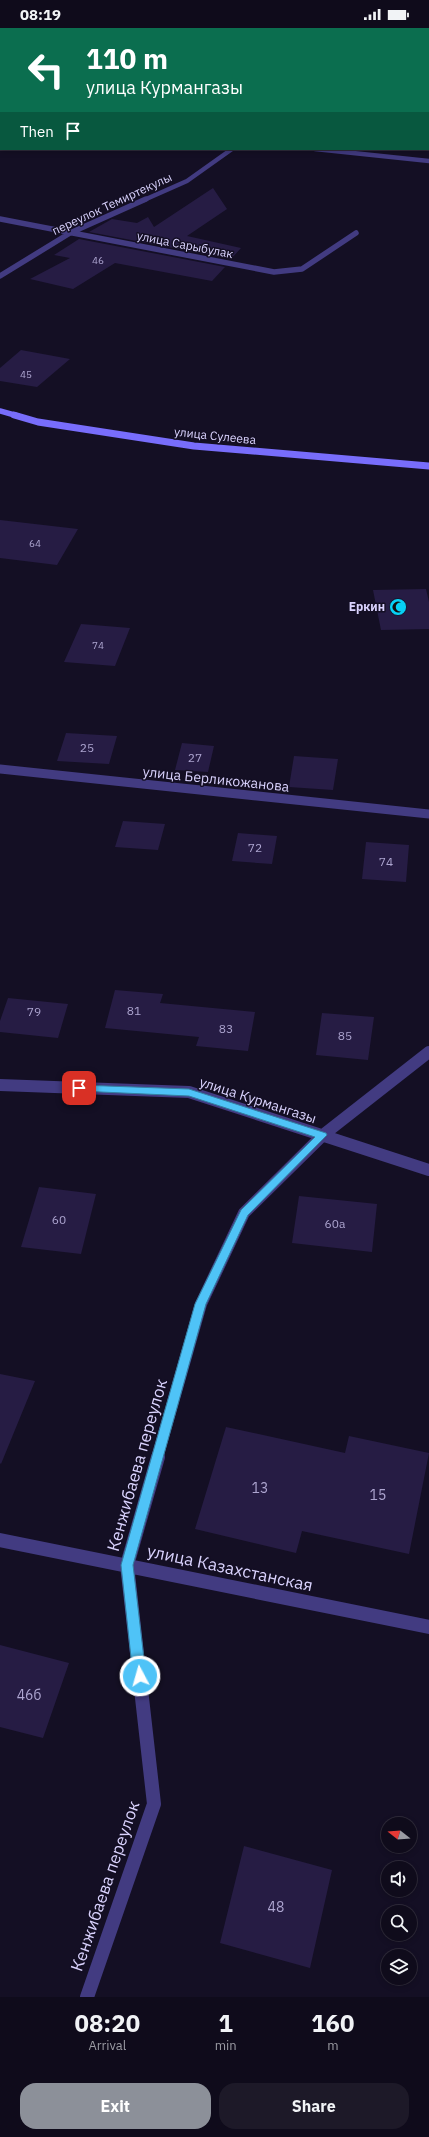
<!DOCTYPE html>
<html lang="en">
<head>
<meta charset="utf-8">
<style>
	:root { --surface:#0f0b1b; --page:#1d1928; --text:#f1f3f6; --muted:#9b9ba3; --line:#2f2b3a; --accent:#8c9099 }
	body { margin:0; font-family:"IBM Plex Sans",sans-serif; background:var(--page); color:var(--text); height:100vh; display:flex; flex-direction:column; font-size:15px; white-space:nowrap }
	* { box-sizing:border-box; margin:0 }
	p { font-size:13px; color:var(--muted) }
	.icon { flex:none; width:22px; height:22px; fill:none; stroke:currentColor; stroke-width:2; stroke-linecap:round; stroke-linejoin:round }
	.map { position:relative; height:1969px; overflow:hidden }
	.sheet { display:flex; flex-direction:column; background:var(--surface); flex:1 }
	.sheet>* { flex:none }
	.banner { position:absolute; left:0px; top:0px; width:429px; height:122px; box-shadow:0 2px 6px #0003,0 0 0 1px var(--line); background:#0b6e4f; color:#fff; overflow:hidden }
	.needle { width:26px; rotate:287deg }
	.tools { position:absolute; left:381px; top:1789px; display:grid; gap:8px }
	.tools a { display:grid; place-items:center; width:36px; height:36px; border-radius:50%; background:var(--surface); box-shadow:0 2px 6px #0003,0 0 0 1px var(--line); font-size:20px }
	.pin { position:absolute; display:grid; place-items:center; width:34px; height:34px; color:#fff; margin:-17px; border-radius:8px; box-shadow:0 2px 6px #0006 }
	.me { position:absolute; width:44px; margin:-22px; rotate:354deg; stroke-linejoin:round; filter:drop-shadow(0 0 3px #0008) }
	.turn { display:flex; align-items:center; gap:14px; height:84px; padding:0 20px; font-size:18px }
	.turn .icon { width:52px; height:52px; stroke-width:2.5 }
	.turn b { display:block; font-size:28px; line-height:34px }
	.then { display:flex; align-items:center; height:38px; padding:0 20px; background:#0003; gap:8px; font-size:15px }
	.eta { display:flex; justify-content:space-evenly; align-items:center; height:68px; text-align:center }
	.eta b { font-size:24px; font-weight:700; line-height:28px }
	.action { display:flex; gap:8px; margin-top:auto; padding:8px 20px }
	.action a { flex:1; height:46px; border-radius:16px; background:var(--accent); color:#fff; font-size:16px; font-weight:700; line-height:46px; text-align:center }
	.action a+a { background:var(--page); color:var(--text) }
	.status { display:flex; justify-content:space-between; align-items:center; height:28px; padding:0 20px; background:var(--surface); direction:ltr }
	.status svg { height:11px; fill:currentColor }
	.map>svg:first-child { display:block }
	.building { fill:#261c44 }
	.lines { fill:none; stroke-linecap:round; stroke-linejoin:round }
	.street-far4 { stroke:#423b81; stroke-width:4.5 }
	.street-far3 { stroke:#423b81; stroke-width:5.5 }
	.street-far2 { stroke:#423b81; stroke-width:9 }
	.street-far1 { stroke:#423b81; stroke-width:12 }
	.street { stroke:#423b81; stroke-width:14 }
	.secondary-far1 { stroke:#786dfb; stroke-width:5.5 }
	.secondary { stroke:#786dfb; stroke-width:7 }
	.route { fill:#4fc3f7; stroke:#337fa1 }
	.labels { text-anchor:middle; stroke-width:3; stroke-linejoin:round; paint-order:stroke }
	.far-number-label { font-size:10px; fill:#ada5d0 }
	.far-street-label { font-size:12px; fill:#dad3fe; stroke:#140f24 }
	.far-poi-label { font-size:12px; font-weight:bold; fill:#dad3fe; stroke:#140f24; text-anchor:end }
	.number-label { font-size:12px; fill:#ada5d0 }
	.street-label { font-size:14px; fill:#dad3fe; stroke:#140f24 }
	.near-number-label { font-size:14px; fill:#ada5d0 }
	.near-street-label { font-size:17px; fill:#dad3fe; stroke:#140f24 }
</style>
</head>
<body>
<div class="status"><b>08:19</b><svg viewBox="0 0 49 12"><path d="M0 12V9h3v3zM5 12V6h3v6zM10 12V3h3v9zM15 12V0h3v12zM26 1h20v11H26zM47 4h2v5h-2z"/></svg></div>
<div class="map">
<svg width="429" height="1969" viewBox="0 0 429 1969">
	<rect width="100%" height="100%" fill="#140f24"/>
	<!-- building -->
	<path class="building" d="M 213,160 L 227,181 L 187,208 L 241,220 L 231,231 L 89,204 L 112,191 L 137,195 L 148,189 L 154,199 Z
		M 79,211 L 225,239 L 212,253 L 115,235 L 73,261 L 30,251 L 70,230 L 54,227 Z
		M 21,322 L 70,331 L 37,359 L 0,353 L 0,340 Z
		M 0,492 L 78,501 L 57,537 L 0,530 Z
		M 426,561 L 429,574 L 429,601 L 381,602 L 373,562 Z
		M 81,596 L 130,600 L 115,638 L 64,634 Z
		M 66,705 L 117,708 L 109,736 L 57,733 Z
		M 182,715 L 214,718 L 208,744 L 175,742 Z
		M 294,728 L 338,731 L 333,762 L 289,759 Z
		M 123,793 L 165,796 L 158,822 L 115,819 Z
		M 238,805 L 277,808 L 272,836 L 232,833 Z
		M 366,814 L 409,817 L 406,854 L 362,851 Z
		M 115,962 L 163,966 L 160,975 L 255,984 L 248,1023 L 196,1018 L 199,1009 L 105,1000 Z
		M 8,970 L 68,976 L 58,1010 L 0,1004 L 0,993 Z
		M 322,985 L 374,989 L 368,1032 L 316,1027 Z
		M 39,1159 L 96,1166 L 81,1226 L 21,1219 Z
		M 299,1168 L 377,1176 L 372,1224 L 292,1215 Z
		M 0,1346 L 35,1353 L 1,1436 L 0,1435 Z
		M 226,1399 L 345,1425 L 349,1408 L 429,1425 L 409,1526 L 302,1503 L 296,1525 L 195,1501 Z
		M 0,1617 L 69,1635 L 43,1710 L 0,1699 Z
		M 244,1818 L 332,1842 L 310,1940 L 220,1915 Z"/>
	<g class="lines">
		<!-- street-far4 -->
		<path class="street-far4" d="M 384,0 L 398,1
			M 315,121 L 429,133
			M 144,172 L 187,153 L 232,121"/>
		<!-- street-far3 -->
		<path class="street-far3" d="M 0,191 L 274,244 L 302,241 L 356,205
			M 0,248 L 70,205 L 146,171"/>
		<!-- street-far2 -->
		<path class="street-far2" d="M 0,741 L 429,786"/>
		<!-- street-far1 -->
		<path class="street-far1" d="M 0,1057 L 189,1064 L 429,1142
			M 157,1430 L 201,1276 L 244,1185 L 323,1107 L 429,1024"/>
		<!-- street -->
		<path class="street" d="M 0,1512 L 429,1599
			M 87,1969 L 154,1776 L 127,1537 L 158,1429"/>
		<!-- secondary-far1 -->
		<path class="secondary-far1" d="M 0,383 L 18,388"/>
		<!-- secondary -->
		<path class="secondary" d="M 14,387 L 38,394 L 194,418 L 429,438"/>
	</g>
	<!-- route -->
	<path class="route" d="M 79,1057 L 189,1061 L 326,1105 L 327,1107 L 248,1187 L 206,1276 L 133,1537 L 146,1648 L 144,1653 L 140,1654 L 135,1653 L 133,1648 L 121,1537 L 195,1276 L 241,1182 L 315,1109 L 189,1068 L 79,1063 L 74,1060 Z"/>
	<!-- icons -->
	<defs>
		<g id="mosque-disc" transform="scale(0.9)"><circle r="9.5" fill="#07d1f5" stroke="#140f24"/><path d="M3.5-4.9A6 6 0 1 0 3.5 4.9A5 5 0 1 1 3.5-4.9Z" fill="#111"/></g>
	</defs>
	<g fill-rule="evenodd">
		<use href="#mosque-disc" x="398" y="579"/>
	</g>
	<g class="labels">
		<!-- far-number labels -->
		<g class="far-number-label">
			<text x="98" y="236">46</text>
			<text x="26" y="350">45</text>
			<text x="35" y="519">64</text>
			<text x="98" y="621">74</text>
		</g>
		<!-- far-street labels -->
		<g class="far-street-label">
			<text transform="translate(112 176) rotate(-25)" y="4">переулок Темиртекулы</text>
			<text transform="translate(185 217) rotate(11)" y="4">улица Сарыбулак</text>
			<text transform="translate(215 408) rotate(6)" y="4">улица Сулеева</text>
		</g>
		<!-- far-poi labels -->
		<g class="far-poi-label">
			<text x="385" y="583">Еркин</text>
		</g>
		<!-- number labels -->
		<g class="number-label">
			<text x="87" y="724">25</text>
			<text x="195" y="734">27</text>
			<text x="255" y="824">72</text>
			<text x="386" y="838">74</text>
			<text x="134" y="987">81</text>
			<text x="34" y="988">79</text>
			<text x="226" y="1005">83</text>
			<text x="345" y="1012">85</text>
			<text x="59" y="1196">60</text>
			<text x="335" y="1200">60а</text>
		</g>
		<!-- street labels -->
		<g class="street-label">
			<text transform="translate(216 751) rotate(6)" y="5">улица Берликожанова</text>
			<text transform="translate(258 1072) rotate(18)" y="5">улица Курмангазы</text>
		</g>
		<!-- near-number labels -->
		<g class="near-number-label">
			<text x="260" y="1465">13</text>
			<text x="378" y="1472">15</text>
			<text x="29" y="1672">46б</text>
			<text x="276" y="1884">48</text>
		</g>
		<!-- near-street labels -->
		<g class="near-street-label">
			<text transform="translate(137 1437) rotate(-74)" y="6">Кенжибаева переулок</text>
			<text transform="translate(230 1540) rotate(12)" y="6">улица Казахстанская</text>
			<text transform="translate(105 1858) rotate(-71)" y="6">Кенжибаева переулок</text>
		</g>
	</g>
</svg>
<div class="tools">
<a><svg class="needle" viewBox="-14 -14 28 28"><path d="M0-13l5 13h-10z" fill="#e53935"/><path d="M0 13l5-13h-10z" fill="#9b9ba3"/></svg></a>
<a><svg class="icon" aria-label="sound" viewBox="0 0 24 24"><path d="M4 9h4l5-4v14l-5-4H4zM17 9q2 3 0 6"/></svg></a>
<a><svg class="icon" aria-label="search" viewBox="0 0 24 24"><circle cx="10" cy="10" r="6"/><path d="M15 15l6 6"/></svg></a>
<a><svg class="icon" aria-label="layers" viewBox="0 0 24 24"><path d="M12 4l9 5-9 5-9-5zM3 14l9 5 9-5"/></svg></a>
</div>
<div class="pin" style="left:79px;top:1060px;background:#d93025"><svg class="icon" aria-label="arrive" viewBox="0 0 24 24"><path d="M6 21V4h12l-3 4 3 4H6"/></svg></div>
<svg class="me" style="left:140px;top:1648px" viewBox="-20 -20 40 40"><circle r="17" fill="#4fc3f7" stroke="#fff" stroke-width="3"/><path d="M0-11L8 9 0 5-8 9z" fill="#fff"/></svg>
<div class="banner">
<div class="turn"><svg class="icon" aria-label="left" viewBox="0 0 24 24"><path d="M17 20v-9H6M10 6l-5 5 5 5"/></svg><div><b>110 m</b>улица Курмангазы</div></div>
<div class="then">Then<svg class="icon" aria-label="arrive" viewBox="0 0 24 24"><path d="M6 21V4h12l-3 4 3 4H6"/></svg></div>
</div>
</div>
<section class="sheet">
<div class="eta">
<div><b>08:20</b><p>Arrival</p></div>
<div><b>1</b><p>min</p></div>
<div><b>160</b><p>m</p></div>
</div>
<div class="action"><a>Exit</a><a>Share</a></div>
</section>
</body>
</html>
